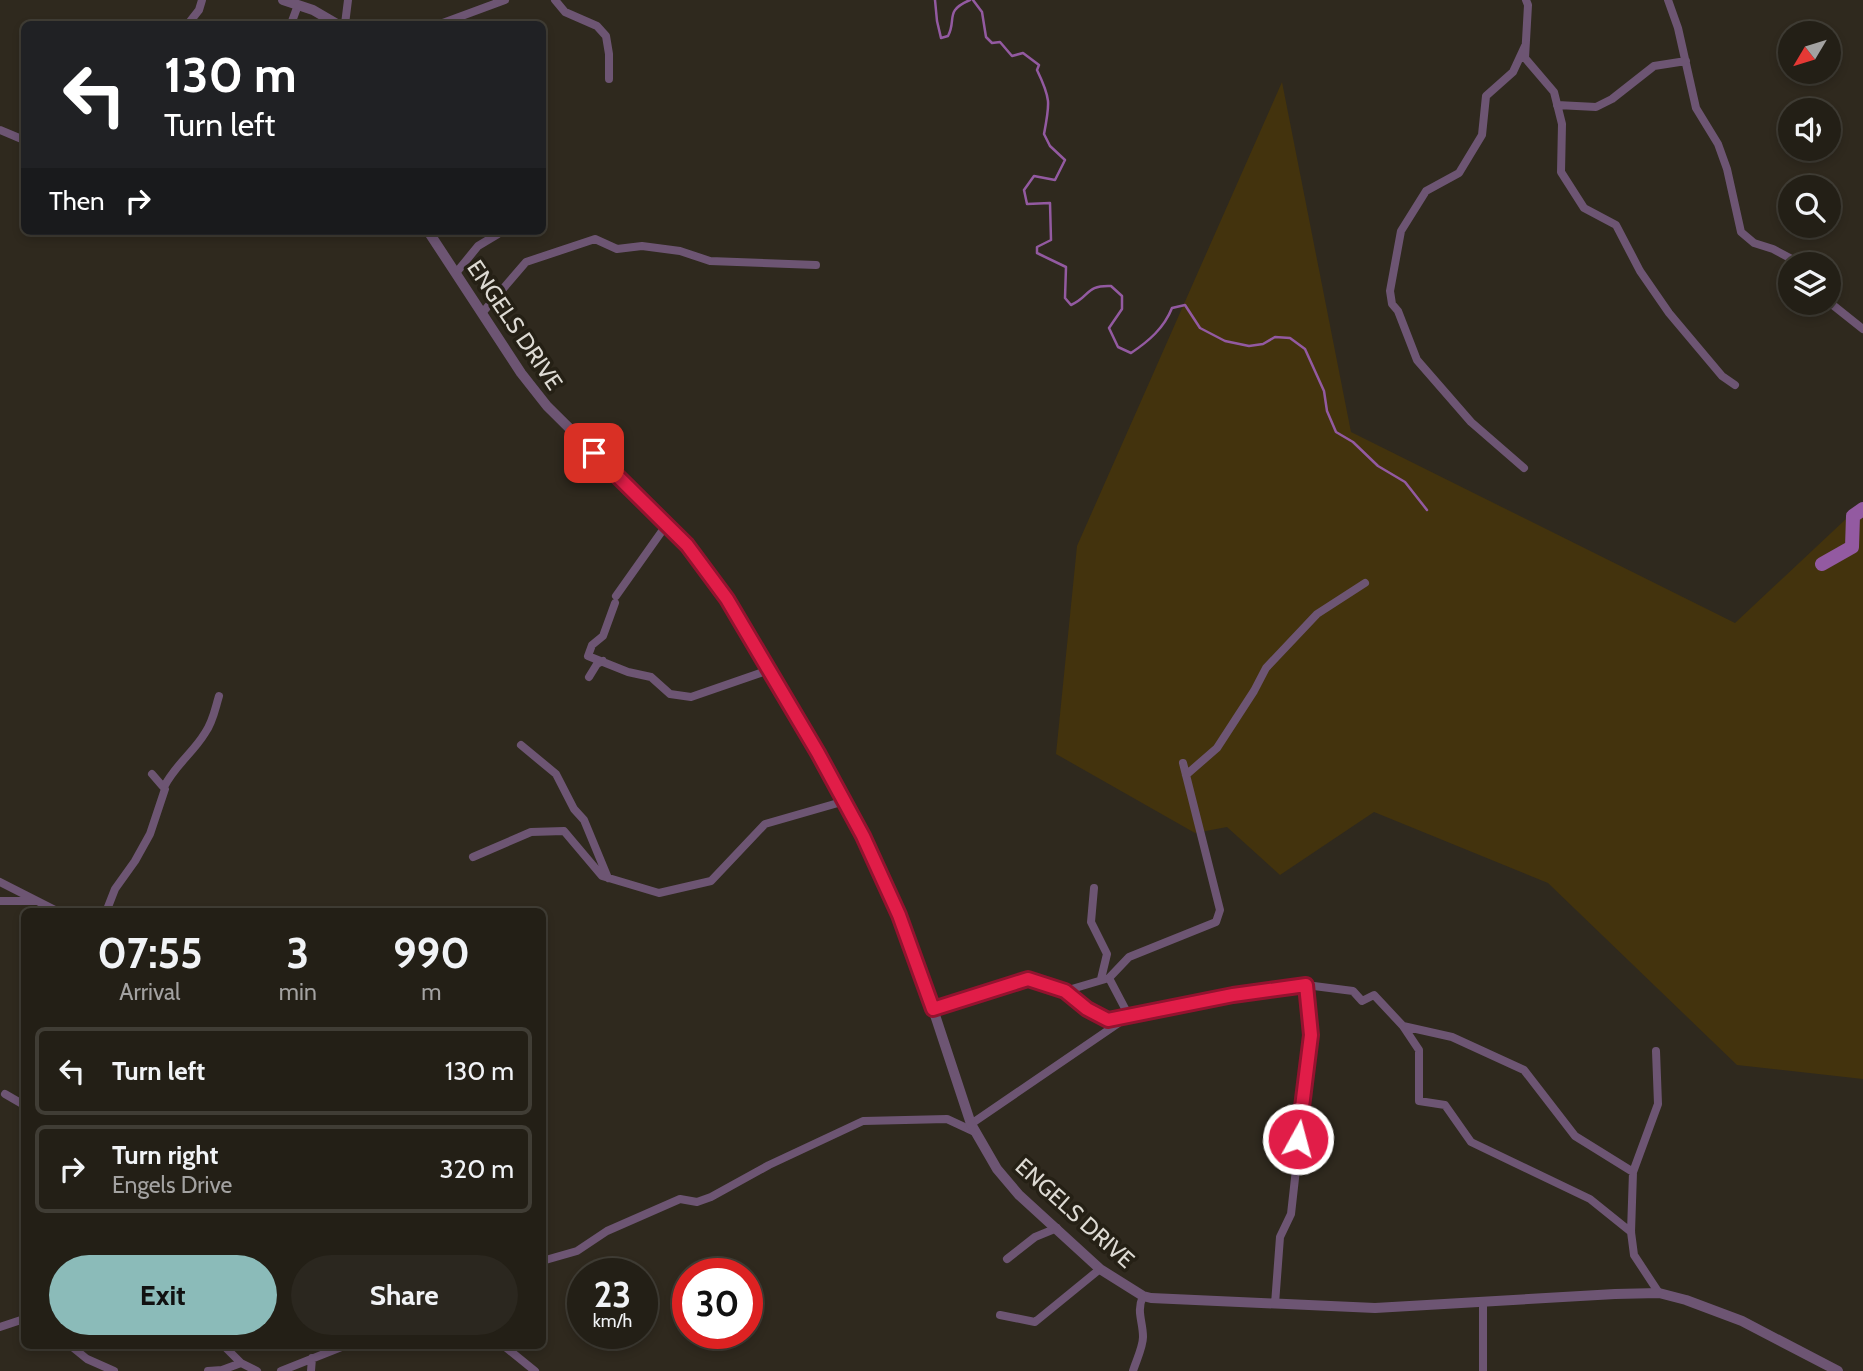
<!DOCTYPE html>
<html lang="en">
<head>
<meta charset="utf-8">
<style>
	:root { --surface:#231f16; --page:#2b271f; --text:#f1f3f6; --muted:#a3a2a1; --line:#403d35; --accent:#8bbbb9 }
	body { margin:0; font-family:Cabin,sans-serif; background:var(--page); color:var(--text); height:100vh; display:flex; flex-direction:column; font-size:26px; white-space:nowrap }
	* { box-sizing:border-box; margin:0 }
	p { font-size:23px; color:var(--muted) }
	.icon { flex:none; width:38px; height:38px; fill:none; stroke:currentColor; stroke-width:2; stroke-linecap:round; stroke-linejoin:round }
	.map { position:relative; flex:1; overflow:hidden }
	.panel { position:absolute; left:21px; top:908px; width:525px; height:441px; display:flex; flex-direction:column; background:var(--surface); border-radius:10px; box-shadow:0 4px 10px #0003,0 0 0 2px var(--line) }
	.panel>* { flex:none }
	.hud { position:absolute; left:21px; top:21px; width:525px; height:214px; border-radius:10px; box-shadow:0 4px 10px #0003,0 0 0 2px var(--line); background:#202124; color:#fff; overflow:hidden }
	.needle { width:46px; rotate:232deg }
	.fabs { position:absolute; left:1778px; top:21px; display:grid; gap:14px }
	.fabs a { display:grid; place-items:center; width:63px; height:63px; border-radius:50%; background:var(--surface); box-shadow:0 4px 10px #0003,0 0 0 2px var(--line); font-size:35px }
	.speed { position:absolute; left:567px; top:1258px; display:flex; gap:14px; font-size:35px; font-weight:700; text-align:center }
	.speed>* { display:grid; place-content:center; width:91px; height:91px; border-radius:50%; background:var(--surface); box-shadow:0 4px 10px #0003,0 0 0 2px var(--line); line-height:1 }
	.speed small { font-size:18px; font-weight:400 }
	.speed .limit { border:10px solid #d22; background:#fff; color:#111 }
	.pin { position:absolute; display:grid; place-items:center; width:60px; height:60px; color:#fff; margin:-30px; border-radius:14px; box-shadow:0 4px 10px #0006 }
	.me { position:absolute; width:77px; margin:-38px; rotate:7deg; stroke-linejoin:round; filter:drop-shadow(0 0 5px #0008) }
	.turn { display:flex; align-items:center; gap:24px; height:147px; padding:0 28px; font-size:32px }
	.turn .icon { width:91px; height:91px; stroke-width:2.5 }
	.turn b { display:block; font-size:49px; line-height:60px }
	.then { display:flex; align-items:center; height:66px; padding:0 28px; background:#0003; gap:14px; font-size:26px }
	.eta { display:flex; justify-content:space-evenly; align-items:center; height:119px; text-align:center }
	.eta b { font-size:42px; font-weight:800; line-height:49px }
	.primary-button { display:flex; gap:14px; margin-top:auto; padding:14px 28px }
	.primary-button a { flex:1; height:80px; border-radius:42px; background:var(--accent); color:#111; font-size:28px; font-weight:800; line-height:80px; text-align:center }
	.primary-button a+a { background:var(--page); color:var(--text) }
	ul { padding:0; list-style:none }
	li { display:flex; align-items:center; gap:21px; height:88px; margin:0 14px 10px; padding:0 14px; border:4px solid var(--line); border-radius:10px }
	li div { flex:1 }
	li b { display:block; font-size:26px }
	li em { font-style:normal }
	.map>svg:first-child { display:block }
	.green { fill:#43330d }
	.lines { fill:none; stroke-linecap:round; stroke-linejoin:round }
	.stream { stroke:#935aa1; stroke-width:2.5 }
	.river { stroke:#935aa1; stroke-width:14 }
	.minor { stroke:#6d5573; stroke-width:8 }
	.tertiary { stroke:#6d5573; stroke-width:10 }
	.route-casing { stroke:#92132f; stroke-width:18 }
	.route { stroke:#e11d48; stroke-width:12 }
	.labels { text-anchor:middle; stroke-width:7; stroke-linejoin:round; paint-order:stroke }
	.street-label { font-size:23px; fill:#dddad3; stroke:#252015 }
</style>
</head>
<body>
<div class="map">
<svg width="1863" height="1371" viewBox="0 0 1863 1371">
	<rect width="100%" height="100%" fill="#2f291e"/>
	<!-- green -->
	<path class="green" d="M 1282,82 L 1351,432 L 1735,623 L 1863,503 L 1863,1079 L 1737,1065 L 1548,883 L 1374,812 L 1280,875 L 1227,827 L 1195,833 L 1056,754 L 1077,546 Z"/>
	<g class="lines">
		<!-- stream -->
		<path class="stream" d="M 935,0 L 937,21 L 941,38 L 948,36 C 957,19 944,11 970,0
			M 973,0 L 982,12 L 986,37 L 992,43 L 1000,42 L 1012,56 L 1023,53 L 1039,65 L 1037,70 C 1051,99 1050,103 1044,134 L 1050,146 L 1065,160 L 1055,180 L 1034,176 L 1024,190 L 1027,204 L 1050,203 L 1051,240 L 1037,247 L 1037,253 L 1066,267 L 1065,298 L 1071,305 C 1091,296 1085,285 1111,286 L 1122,296 L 1122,309 L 1109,328 L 1118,347 L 1131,353 C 1149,341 1164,328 1172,308 L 1185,305 L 1200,328 L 1225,341 L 1249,346 L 1263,344 L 1275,337 L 1290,338 L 1305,349 L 1324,391 L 1327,411 L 1336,432 L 1353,442 L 1378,466 L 1405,482 L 1427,510"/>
		<!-- river -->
		<path class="river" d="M 1822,564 L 1852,547 L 1853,516 L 1863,509"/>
		<!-- minor -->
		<path class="minor" d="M 555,0 L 565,12 L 597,26 L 606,36 L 609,54 L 609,79
			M 1526,0 L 1528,5 L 1525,58 L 1554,92 L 1562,124 L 1561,172 L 1584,208 L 1616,225 L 1640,271 L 1669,313 L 1722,376 L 1735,385
			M 1668,0 L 1678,28 L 1696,108 L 1718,144 L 1727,169 L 1741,232 L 1754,243 L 1773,249 L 1801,264
			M 188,24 L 199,10 L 202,0
			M 291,24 L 298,5
			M 345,24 L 348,0
			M 440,24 L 505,0
			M 1557,105 L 1596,107 L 1612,99 L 1654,66 L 1686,61
			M 0,130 L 24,140
			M 456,273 L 478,246 L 498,234 L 499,231
			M 1829,302 L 1863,329
			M 483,312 L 526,262 L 595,239 L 617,249 L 642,246 L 680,251 L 710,261 L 816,265
			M 1524,468 L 1471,422 L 1417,360 L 1398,311 L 1392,304 L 1390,291 L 1401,231 L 1426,191 L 1459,173 L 1482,135 L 1486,96 L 1513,72 L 1525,46
			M 616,596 L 667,524
			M 615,603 L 603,636 L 592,645 L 588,656 L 628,672 L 651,677 L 670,694 L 691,697 L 769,670
			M 589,677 L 597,664 L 603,661
			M 521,745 L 556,774 L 574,809 L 584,820 L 608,878
			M 1186,775 L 1217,748 L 1254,691 L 1266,668 L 1317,614 L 1365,583
			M 164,787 C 175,765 193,753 205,733 C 213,722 215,709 219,696
			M 473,857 L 531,832 L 564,831 L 602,876 L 659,893 L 711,881 L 765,824 L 845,801
			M 0,882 L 59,912
			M 1094,888 L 1091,922 L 1107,954 L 1101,979
			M 0,901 L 35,901
			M 106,912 L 115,889 L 135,861 L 150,834 L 165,789 L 152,774
			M 1065,991 L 1109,978 L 1129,957 L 1216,922 L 1220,910 L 1183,763
			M 933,1009 L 1028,979 L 1065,991 L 1087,1009 L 1108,1020 L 1129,1016 L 1109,978
			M 1403,1026 L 1419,1050 L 1419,1101 L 1445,1105 L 1471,1142 L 1590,1199 L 1631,1232
			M 1656,1051 L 1658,1104 L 1633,1172 L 1631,1232 L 1634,1255 L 1659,1293
			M 5,1094 L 24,1105
			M 971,1124 L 1129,1016 L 1233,995 L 1306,985 L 1353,991 L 1362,1001 L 1374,995 L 1403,1026 L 1452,1037 L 1524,1070 L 1575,1136 L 1633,1172
			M 1007,1259 L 1035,1237 L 1057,1228
			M 542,1261 L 577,1251 L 607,1231 L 680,1199 L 697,1202 L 711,1197 L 769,1165 L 863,1121 L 947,1119 L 975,1132
			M 1275,1304 L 1280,1237 L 1291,1214 L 1311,1035 L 1306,985
			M 1000,1315 L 1035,1322 L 1100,1269
			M 0,1327 L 21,1320 L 24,1321
			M 71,1346 L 87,1359 L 114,1371
			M 224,1346 L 241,1363
			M 504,1346 L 535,1371
			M 208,1371 L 222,1370 L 241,1363 L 257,1371
			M 281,1371 L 344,1346
			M 311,1371 L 312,1358
			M 1133,1371 C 1136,1361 1143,1347 1143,1337 C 1143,1321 1136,1312 1143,1296
			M 1483,1371 L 1483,1302"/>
		<!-- tertiary -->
		<path class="tertiary" d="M 283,0 L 313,10 L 337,24
			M 428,231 L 521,373 L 547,406 L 687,545 L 727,599 L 761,656 L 845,801 L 881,873 L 899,915 L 933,1009 L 971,1124 L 997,1169 L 1019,1195 L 1100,1269 L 1143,1296 L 1151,1298 L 1375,1308 L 1615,1294 L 1659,1293 L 1686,1300 L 1742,1321 L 1838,1371"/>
	</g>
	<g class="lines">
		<!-- route casing -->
		<g class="route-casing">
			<path id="route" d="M 594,453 L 687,545 L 727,599 L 818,753 L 863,836 L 899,915 L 933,1009 L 1028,979 L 1065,991 L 1087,1009 L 1108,1020 L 1233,995 L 1306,985 L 1311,1035 L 1298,1139"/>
		</g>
		<!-- route -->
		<use href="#route" class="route"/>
	</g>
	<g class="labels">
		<!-- street labels -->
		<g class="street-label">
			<text transform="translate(515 325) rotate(56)" y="8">ENGELS DRIVE</text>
			<text transform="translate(1075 1213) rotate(42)" y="8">ENGELS DRIVE</text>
		</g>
	</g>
</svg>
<div class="fabs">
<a><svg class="needle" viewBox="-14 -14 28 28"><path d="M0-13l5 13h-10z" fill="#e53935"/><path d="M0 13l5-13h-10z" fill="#a3a2a1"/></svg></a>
<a><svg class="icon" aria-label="sound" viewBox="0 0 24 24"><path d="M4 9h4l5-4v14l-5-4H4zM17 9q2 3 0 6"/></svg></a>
<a><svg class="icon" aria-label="search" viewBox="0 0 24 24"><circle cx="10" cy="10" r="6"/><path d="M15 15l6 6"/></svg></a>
<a><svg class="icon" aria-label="layers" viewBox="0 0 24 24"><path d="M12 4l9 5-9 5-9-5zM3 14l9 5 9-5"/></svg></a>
</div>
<div class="speed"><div>23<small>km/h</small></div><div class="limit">30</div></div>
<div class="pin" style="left:594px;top:453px;background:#d93025"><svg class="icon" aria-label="arrive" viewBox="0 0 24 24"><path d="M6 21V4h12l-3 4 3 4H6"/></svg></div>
<svg class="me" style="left:1298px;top:1139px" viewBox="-20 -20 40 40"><circle r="17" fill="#e11d48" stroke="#fff" stroke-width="3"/><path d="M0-11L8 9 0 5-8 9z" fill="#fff"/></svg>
<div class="hud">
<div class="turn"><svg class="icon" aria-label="left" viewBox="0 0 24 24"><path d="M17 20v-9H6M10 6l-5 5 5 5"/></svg><div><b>130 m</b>Turn left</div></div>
<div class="then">Then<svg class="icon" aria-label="right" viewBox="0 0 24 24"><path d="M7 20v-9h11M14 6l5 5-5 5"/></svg></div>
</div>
<section class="panel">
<div class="eta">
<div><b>07:55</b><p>Arrival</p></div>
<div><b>3</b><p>min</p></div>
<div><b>990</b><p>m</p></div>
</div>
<ul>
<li><svg class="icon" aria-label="left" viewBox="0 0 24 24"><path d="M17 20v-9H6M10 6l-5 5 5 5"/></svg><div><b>Turn left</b></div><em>130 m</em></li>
<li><svg class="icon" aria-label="right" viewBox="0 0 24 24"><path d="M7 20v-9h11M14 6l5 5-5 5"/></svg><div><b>Turn right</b><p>Engels Drive</p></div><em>320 m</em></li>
</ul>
<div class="primary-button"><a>Exit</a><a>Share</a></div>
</section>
</div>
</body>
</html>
